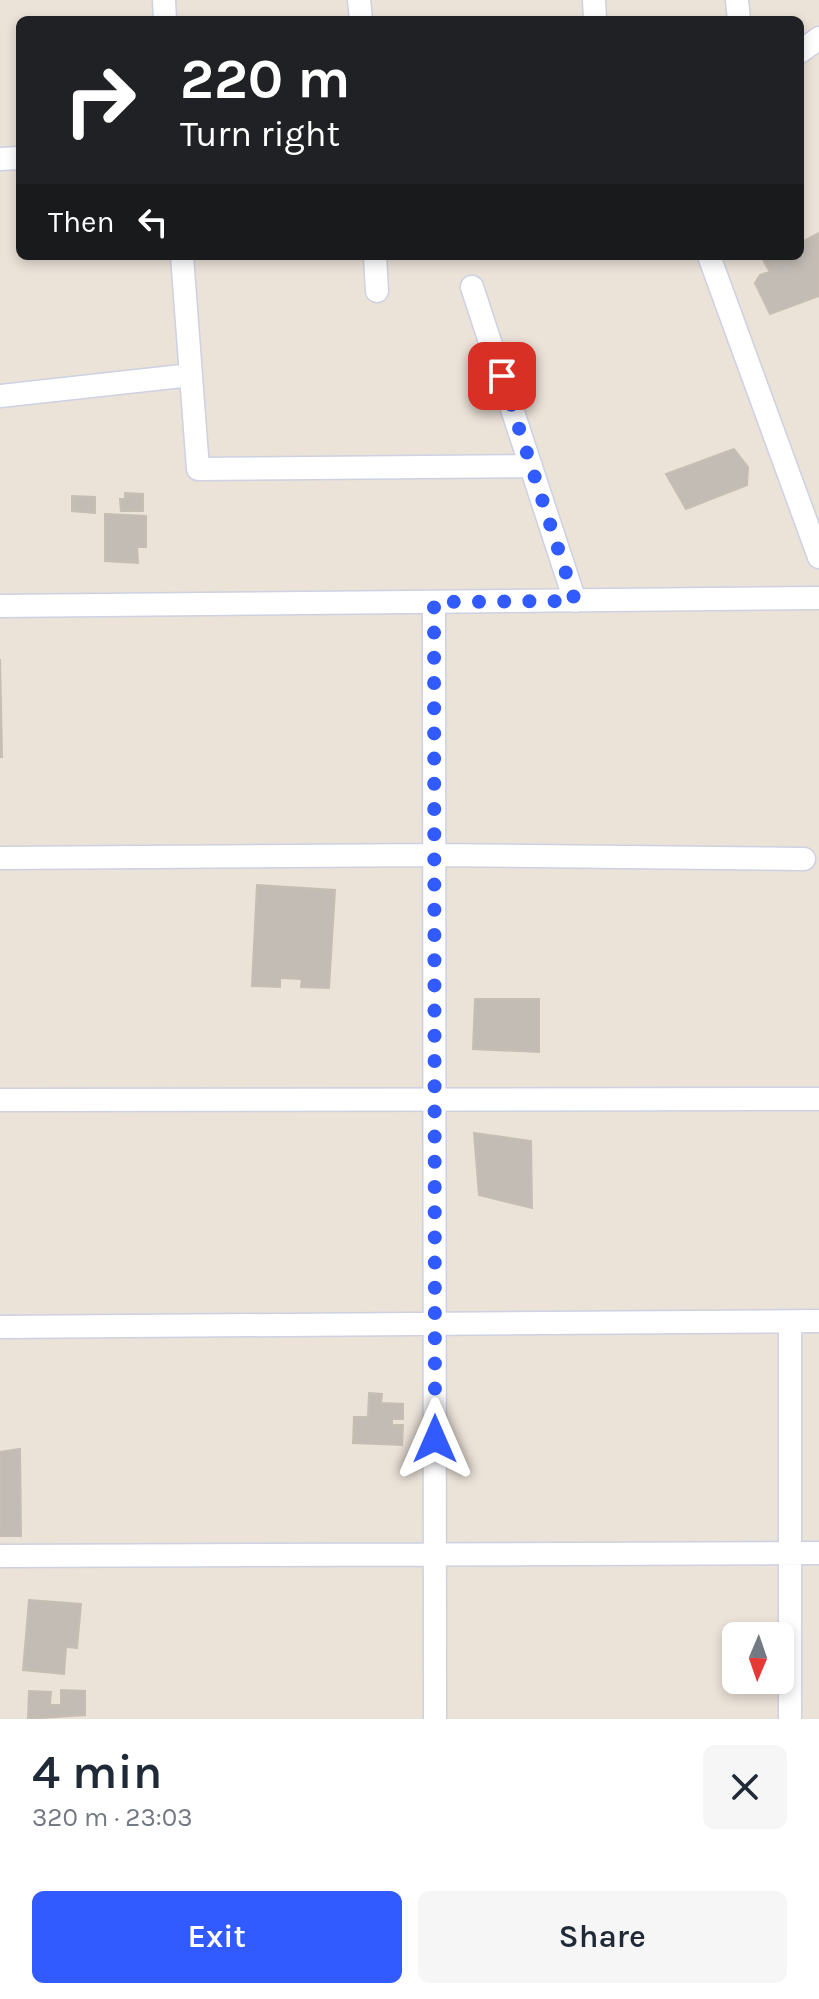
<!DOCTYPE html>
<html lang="en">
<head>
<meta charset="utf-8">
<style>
	:root { --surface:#fff; --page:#f6f6f7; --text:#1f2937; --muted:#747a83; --accent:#315bff }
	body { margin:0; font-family:Karla,sans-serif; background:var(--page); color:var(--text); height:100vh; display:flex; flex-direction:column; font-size:30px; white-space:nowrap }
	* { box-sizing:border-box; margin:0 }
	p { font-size:26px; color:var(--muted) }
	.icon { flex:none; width:44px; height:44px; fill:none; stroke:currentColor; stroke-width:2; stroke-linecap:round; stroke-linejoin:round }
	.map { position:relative; height:1719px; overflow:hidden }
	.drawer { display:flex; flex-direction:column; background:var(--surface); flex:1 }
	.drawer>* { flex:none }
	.hud { position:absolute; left:16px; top:16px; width:788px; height:244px; border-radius:12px; box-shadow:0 4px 12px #0003; background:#202124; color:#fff; overflow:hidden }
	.needle { width:52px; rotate:182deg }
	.fabs { position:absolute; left:722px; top:1622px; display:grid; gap:16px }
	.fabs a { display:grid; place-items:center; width:72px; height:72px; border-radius:12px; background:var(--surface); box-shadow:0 4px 12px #0003; font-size:40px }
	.pin { position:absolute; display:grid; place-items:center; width:68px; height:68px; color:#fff; margin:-34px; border-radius:16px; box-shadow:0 4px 12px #0006 }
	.me { position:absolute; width:88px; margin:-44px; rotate:0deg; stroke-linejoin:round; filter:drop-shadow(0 0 6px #0008) }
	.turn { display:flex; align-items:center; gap:28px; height:168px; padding:0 32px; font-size:36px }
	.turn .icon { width:104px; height:104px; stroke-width:2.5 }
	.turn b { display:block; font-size:56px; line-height:68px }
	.then { display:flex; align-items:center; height:76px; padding:0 32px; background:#0003; gap:16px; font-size:30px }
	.round { display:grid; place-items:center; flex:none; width:84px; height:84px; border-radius:12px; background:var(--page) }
	.summary { display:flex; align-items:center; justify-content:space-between; height:136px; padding:0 32px }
	h1 { font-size:48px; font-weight:600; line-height:60px }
	.primary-button { display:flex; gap:16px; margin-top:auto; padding:16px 32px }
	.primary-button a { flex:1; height:92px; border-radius:12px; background:var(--accent); color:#fff; font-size:32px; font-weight:600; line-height:92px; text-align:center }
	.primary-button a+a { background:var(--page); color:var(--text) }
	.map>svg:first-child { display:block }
	.building { fill:#c2bcb5; stroke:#c6beb2; stroke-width:2 }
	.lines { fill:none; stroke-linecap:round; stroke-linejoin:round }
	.street-casing { stroke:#cdd1e2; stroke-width:25 }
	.street { stroke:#fff; stroke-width:22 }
	.route { stroke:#315bff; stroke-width:14; stroke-dasharray:0 25.2 }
</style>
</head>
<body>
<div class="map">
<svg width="819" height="1719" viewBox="0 0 819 1719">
	<rect width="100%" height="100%" fill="#ebe2d8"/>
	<!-- building -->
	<path class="building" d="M 819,233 L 819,296 L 770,314 L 755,283 L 760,275 L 770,272 L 763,260 L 771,256 L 800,256 L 804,241 Z
		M 734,449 L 748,467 L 747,485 L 686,509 L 666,474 Z
		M 125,493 L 143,494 L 143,511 L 121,511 L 120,499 L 125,499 Z
		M 72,496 L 95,497 L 95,513 L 72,511 Z
		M 105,514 L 146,516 L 146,547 L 137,547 L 138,563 L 105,561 Z
		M 0,659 L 2,757 L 0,757 Z
		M 257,885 L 335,890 L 329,988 L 301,987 L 302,979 L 280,978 L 280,987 L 252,986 Z
		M 475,999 L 539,999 L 539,1052 L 473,1049 Z
		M 474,1133 L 531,1141 L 532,1208 L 479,1195 Z
		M 369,1393 L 382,1394 L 381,1403 L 403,1404 L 403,1419 L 392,1419 L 392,1425 L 403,1425 L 402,1445 L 353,1443 L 354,1417 L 368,1417 Z
		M 20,1449 L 21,1536 L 0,1536 L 0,1452 Z
		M 29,1600 L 81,1604 L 77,1648 L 66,1647 L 64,1674 L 23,1670 Z
		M 61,1690 L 85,1691 L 85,1715 L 28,1719 L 29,1691 L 51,1692 L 50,1705 L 61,1705 Z"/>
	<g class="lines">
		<!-- street casing -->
		<g class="street-casing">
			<path id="street" d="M 164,0 L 165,20
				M 359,0 L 361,20
				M 594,0 L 595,20
				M 737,0 L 739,20
				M 800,52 L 819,38
				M 0,159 L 20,158
				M 182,256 L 198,469 L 531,466
				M 375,256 L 377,291
				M 709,256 L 819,557
				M 472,287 L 575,601
				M 0,396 L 191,375
				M 434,602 L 435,1719
				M 0,606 L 819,598
				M 0,858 L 434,855 L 804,859
				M 0,1100 L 819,1099
				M 790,1322 L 790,1719
				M 0,1327 L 819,1321
				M 0,1556 L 819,1553"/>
		</g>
		<!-- street -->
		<use href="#street" class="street"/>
	</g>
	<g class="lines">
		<!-- route -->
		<path class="route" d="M 435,1439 L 434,602 L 575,601 L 502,376"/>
	</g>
</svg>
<div class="fabs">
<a><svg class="needle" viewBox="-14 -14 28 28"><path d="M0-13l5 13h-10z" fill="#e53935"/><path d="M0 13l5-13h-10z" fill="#747a83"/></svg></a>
</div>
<div class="pin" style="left:502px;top:376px;background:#d93025"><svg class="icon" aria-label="arrive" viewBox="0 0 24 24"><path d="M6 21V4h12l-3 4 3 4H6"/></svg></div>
<svg class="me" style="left:435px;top:1439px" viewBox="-20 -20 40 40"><path d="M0-17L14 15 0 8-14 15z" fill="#315bff" stroke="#fff" stroke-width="4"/></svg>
<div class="hud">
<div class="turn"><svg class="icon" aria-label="right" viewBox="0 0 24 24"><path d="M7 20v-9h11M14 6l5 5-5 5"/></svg><div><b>220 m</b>Turn right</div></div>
<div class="then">Then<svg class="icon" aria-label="left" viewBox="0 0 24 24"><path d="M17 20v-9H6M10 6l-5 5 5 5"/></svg></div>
</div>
</div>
<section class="drawer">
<div class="summary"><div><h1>4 min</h1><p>320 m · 23:03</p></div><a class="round"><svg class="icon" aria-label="close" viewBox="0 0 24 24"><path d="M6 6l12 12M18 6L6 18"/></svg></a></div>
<div class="primary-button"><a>Exit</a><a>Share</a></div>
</section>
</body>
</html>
